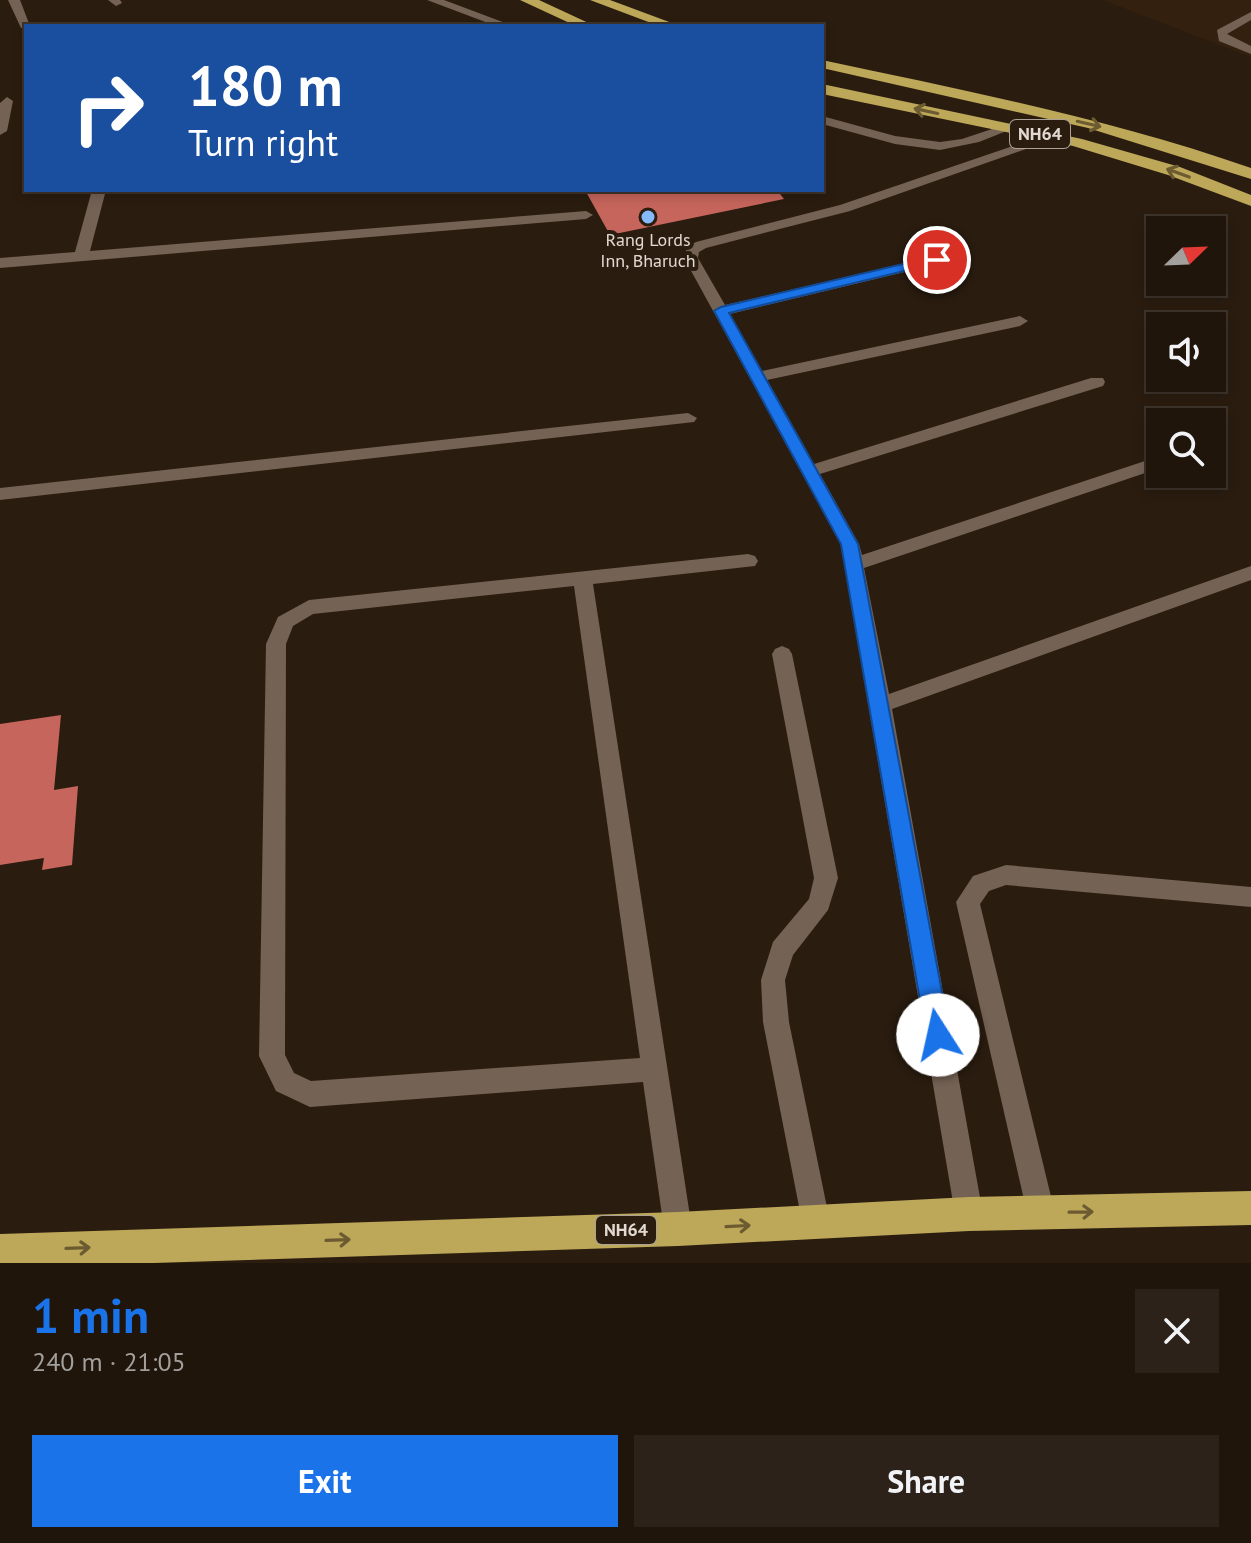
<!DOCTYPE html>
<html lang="en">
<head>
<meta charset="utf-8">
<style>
	:root { --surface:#20150b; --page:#2d2219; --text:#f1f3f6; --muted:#a29f9d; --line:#3d342c; --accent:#1a73e8 }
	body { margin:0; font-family:"PT Sans",sans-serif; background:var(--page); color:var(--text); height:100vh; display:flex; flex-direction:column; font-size:30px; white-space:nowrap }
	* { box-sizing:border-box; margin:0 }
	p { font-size:26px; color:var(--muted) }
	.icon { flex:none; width:44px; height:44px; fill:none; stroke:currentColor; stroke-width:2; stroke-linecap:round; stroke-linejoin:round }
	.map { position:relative; height:1263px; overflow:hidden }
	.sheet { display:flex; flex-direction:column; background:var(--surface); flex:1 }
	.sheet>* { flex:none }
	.guide { position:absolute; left:24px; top:24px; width:800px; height:168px; border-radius:0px; box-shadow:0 4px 12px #0003,0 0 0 2px var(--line); background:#1a4fa0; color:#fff; overflow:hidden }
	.needle { width:52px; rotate:67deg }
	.fabs { position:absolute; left:1146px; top:216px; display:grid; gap:16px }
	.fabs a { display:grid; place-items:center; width:80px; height:80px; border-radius:0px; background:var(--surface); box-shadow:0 4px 12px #0003,0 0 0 2px var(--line); font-size:40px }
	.pin { position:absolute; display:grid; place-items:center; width:68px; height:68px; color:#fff; margin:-34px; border:4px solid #fff; border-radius:50%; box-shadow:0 2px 8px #0007 }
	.me { position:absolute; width:88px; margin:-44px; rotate:350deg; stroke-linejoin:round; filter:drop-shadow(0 0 6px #0008) }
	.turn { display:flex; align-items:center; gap:28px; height:168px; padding:0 32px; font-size:36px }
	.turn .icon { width:104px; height:104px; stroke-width:2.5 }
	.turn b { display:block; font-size:56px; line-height:68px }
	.round { display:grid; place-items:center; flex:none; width:84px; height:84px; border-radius:0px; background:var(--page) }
	.head { display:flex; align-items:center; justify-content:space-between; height:136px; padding:0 32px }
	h1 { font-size:48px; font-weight:600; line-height:60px; color:var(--accent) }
	.primary-button { display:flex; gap:16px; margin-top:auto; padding:16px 32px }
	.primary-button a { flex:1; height:92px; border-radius:0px; background:var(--accent); color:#fff; font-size:32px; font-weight:600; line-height:92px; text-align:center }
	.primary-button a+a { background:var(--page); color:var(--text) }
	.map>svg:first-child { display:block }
	.built { fill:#34200f }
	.building { fill:#c6655c }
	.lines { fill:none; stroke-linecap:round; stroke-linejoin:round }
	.lane { fill:#746254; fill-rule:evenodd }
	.street { fill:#746254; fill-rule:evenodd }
	.highway { fill:#bda759; fill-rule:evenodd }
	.oneway { stroke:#6c5b30 }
	.route { fill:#1a73e8; stroke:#114b97; stroke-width:2 }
	.poi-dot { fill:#85bbfb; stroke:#2a1c0f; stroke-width:3 }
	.labels { text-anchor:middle; stroke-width:8; stroke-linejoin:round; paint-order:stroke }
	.shield { fill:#2a1c0f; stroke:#aca097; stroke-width:2 }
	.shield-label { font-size:18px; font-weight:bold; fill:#e3d9d1 }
	.far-poi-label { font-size:18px; fill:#e3d9d1; stroke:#2a1c0f }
</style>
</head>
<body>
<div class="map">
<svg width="1251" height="1263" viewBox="0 0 1251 1263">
	<rect width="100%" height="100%" fill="#2a1c0f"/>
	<!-- built -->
	<path class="built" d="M 1103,0 L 1251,0 L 1251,57 Z"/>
	<!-- building -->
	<path class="building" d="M 585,190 L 777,190 L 784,199 L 610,235 Z
		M 61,715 L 54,790 L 78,786 L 72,865 L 42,870 L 44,858 L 0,865 L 0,724 Z"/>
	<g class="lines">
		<!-- lane -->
		<path class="lane" d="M 1251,12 L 1251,20 L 1227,34 L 1251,46 L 1251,54 L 1219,41 L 1217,30 Z
			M 7,97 L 13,101 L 7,131 L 0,135 L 0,103 Z
			M 92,190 L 106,190 L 90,251 L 586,211 L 593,215 L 586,219 L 0,268 L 0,258 L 75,252 Z
			M 688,413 L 697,418 L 694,422 L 0,500 L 0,488 Z
			M 748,554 L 755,556 L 758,561 L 755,566 L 593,584 L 692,1229 L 688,1239 L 678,1243 L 668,1239 L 664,1229 L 643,1082 L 310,1107 L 276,1091 L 259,1056 L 266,644 L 278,617 L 309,600 ZM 574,586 L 640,1058 L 311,1081 L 294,1073 L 285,1055 L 286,644 L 293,626 L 313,614 Z"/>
		<!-- street -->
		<path class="street" d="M 8,0 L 20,0 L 30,26 L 21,28 Z
			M 108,0 L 120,0 L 122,3 L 116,6 Z
			M 427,0 L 444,0 L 513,26 L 496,26 Z
			M 822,116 L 895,136 L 940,142 L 962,139 L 1007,124 L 1014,128 L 979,142 L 940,150 L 895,144 L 822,124 Z
			M 1048,134 L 1060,137 L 850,211 L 706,248 L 699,252 L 698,258 L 725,305 L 937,256 L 944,260 L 942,263 L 730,314 L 762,371 L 1020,316 L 1028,321 L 1020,326 L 767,380 L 814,464 L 1091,378 L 1103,378 L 1105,382 L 1103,386 L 820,474 L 859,544 L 862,555 L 1160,456 L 1160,468 L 864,568 L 889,694 L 1251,566 L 1251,580 L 892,709 L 983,1214 L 979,1224 L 969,1228 L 959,1224 L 955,1214 L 841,544 L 684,258 L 687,247 L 696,242 L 840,205 Z
			M 782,646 L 789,649 L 792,654 L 838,878 L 828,910 L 793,955 L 785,980 L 789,1022 L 830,1222 L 826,1232 L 816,1236 L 806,1232 L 802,1222 L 763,1022 L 761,980 L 773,942 L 809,899 L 814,878 L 772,654 L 775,649 Z
			M 1006,865 L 1251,887 L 1251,907 L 1006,885 L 989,891 L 980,904 L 1055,1213 L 1051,1223 L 1041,1227 L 1031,1223 L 1027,1213 L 956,902 L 973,876 Z"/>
		<!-- highway -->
		<path class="highway" d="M 520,0 L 539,0 L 595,26 L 576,26 Z
			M 590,0 L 610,0 L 680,26 L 659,26 Z
			M 822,60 C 967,91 1111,119 1251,168 L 1251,179 L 1088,128 L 822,68 Z
			M 822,84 L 1082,139 L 1180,167 L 1251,195 L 1251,206 L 1168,175 L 1073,146 L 822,94 Z
			M 1251,1191 L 1251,1225 L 969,1231 L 678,1246 L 154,1263 L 0,1263 L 0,1234 L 678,1212 L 969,1197 Z"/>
	</g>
	<!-- one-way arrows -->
	<defs><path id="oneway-shaft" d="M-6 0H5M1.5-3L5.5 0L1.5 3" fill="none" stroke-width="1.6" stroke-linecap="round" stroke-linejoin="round" transform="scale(2)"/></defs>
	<g class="oneway">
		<use href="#oneway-shaft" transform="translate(926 111) rotate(-168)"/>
		<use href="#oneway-shaft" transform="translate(1089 124) rotate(13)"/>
		<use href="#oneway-shaft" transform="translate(1178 173) rotate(-160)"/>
		<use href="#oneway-shaft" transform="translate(1081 1212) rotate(-1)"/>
		<use href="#oneway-shaft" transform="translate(738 1226) rotate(-3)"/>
		<use href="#oneway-shaft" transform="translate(338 1240) rotate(-2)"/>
		<use href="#oneway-shaft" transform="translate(78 1248) rotate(-2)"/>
	</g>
	<!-- route -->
	<path class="route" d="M 937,256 L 942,257 L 942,262 L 729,313 L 858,544 L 950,1035 L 946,1042 L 938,1046 L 930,1042 L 926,1035 L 841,544 L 714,311 L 721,307 Z"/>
	<!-- markers -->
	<circle class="poi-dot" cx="648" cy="217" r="8"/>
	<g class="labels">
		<!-- shield labels -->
		<g class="shield">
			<rect x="1010" y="120" width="60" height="28" rx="6"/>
			<rect x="596" y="1216" width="60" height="28" rx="6"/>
		</g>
		<g class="shield-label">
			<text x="1040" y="140">NH64</text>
			<text x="626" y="1236">NH64</text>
		</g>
		<!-- far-poi labels -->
		<g class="far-poi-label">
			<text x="648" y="246">Rang Lords<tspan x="648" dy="21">Inn, Bharuch</tspan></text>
		</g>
	</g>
</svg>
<div class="fabs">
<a><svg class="needle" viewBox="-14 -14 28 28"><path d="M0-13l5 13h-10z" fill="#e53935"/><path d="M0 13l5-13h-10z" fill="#a29f9d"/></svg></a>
<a><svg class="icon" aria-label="sound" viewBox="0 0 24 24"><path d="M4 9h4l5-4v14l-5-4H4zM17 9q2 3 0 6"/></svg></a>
<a><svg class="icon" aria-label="search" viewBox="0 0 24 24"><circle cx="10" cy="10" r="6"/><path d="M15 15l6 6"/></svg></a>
</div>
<div class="pin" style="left:937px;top:260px;background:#d93025"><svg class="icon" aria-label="arrive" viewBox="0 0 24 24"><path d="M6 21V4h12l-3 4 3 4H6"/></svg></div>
<svg class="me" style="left:938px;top:1035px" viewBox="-20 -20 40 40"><circle r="19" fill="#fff"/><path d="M0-13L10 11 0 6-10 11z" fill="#1a73e8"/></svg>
<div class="guide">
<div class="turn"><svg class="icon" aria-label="right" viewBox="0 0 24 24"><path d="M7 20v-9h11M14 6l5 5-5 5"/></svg><div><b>180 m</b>Turn right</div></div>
</div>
</div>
<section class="sheet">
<div class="head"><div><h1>1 min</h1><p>240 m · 21:05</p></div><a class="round"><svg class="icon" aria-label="close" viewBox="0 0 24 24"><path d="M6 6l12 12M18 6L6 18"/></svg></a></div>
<div class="primary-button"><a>Exit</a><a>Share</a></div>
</section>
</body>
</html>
